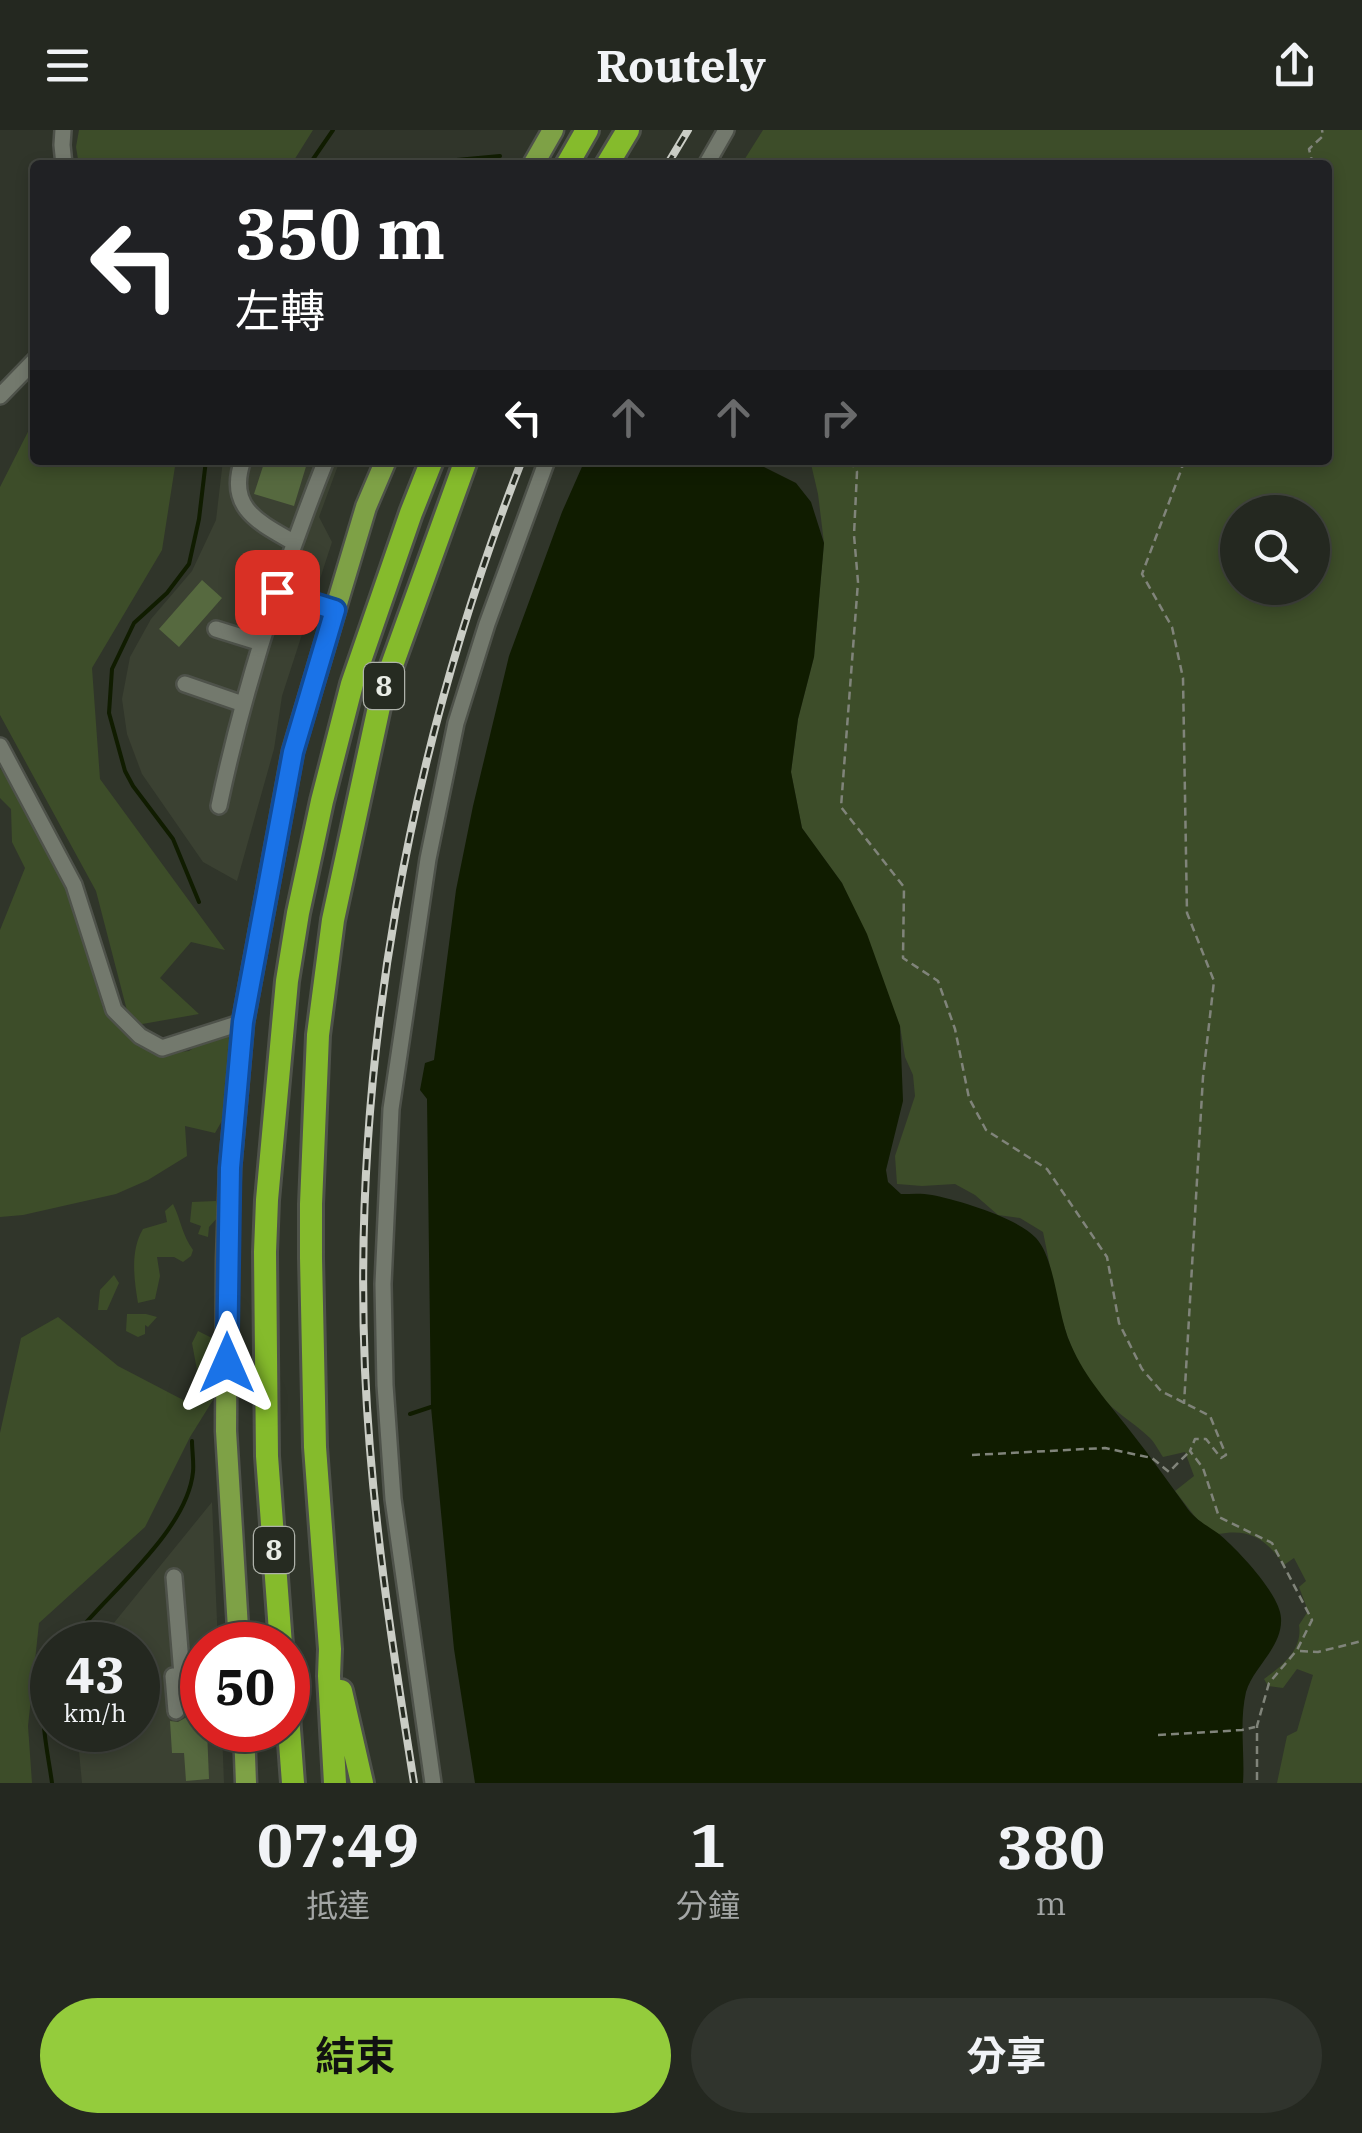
<!DOCTYPE html>
<html lang="zh-TW">
<head>
<meta charset="utf-8">
<style>
	:root { --surface:#242820; --page:#30342d; --text:#f1f3f6; --muted:#a3a6a5; --line:#41443e; --accent:#94cc3c }
	body { margin:0; font-family:"IBM Plex Serif","Noto Sans TC",serif; background:var(--page); color:var(--text); height:100vh; display:flex; flex-direction:column; font-size:38px; white-space:nowrap }
	* { box-sizing:border-box; margin:0 }
	p { font-size:32px; color:var(--muted) }
	.icon { flex:none; width:55px; height:55px; fill:none; stroke:currentColor; stroke-width:2; stroke-linecap:round; stroke-linejoin:round }
	.map { position:relative; height:1653px; overflow:hidden }
	.panel { display:flex; flex-direction:column; background:var(--surface); flex:1 }
	.panel>* { flex:none }
	.hud { position:absolute; left:30px; top:30px; width:1302px; height:305px; border-radius:10px; box-shadow:0 5px 15px #0003,0 0 0 2px var(--line); background:#202124; color:#fff; overflow:hidden }
	.fabs { position:absolute; left:1220px; top:365px; display:grid; gap:20px }
	.fabs a { display:grid; place-items:center; width:110px; height:110px; border-radius:50%; background:var(--surface); box-shadow:0 5px 15px #0003,0 0 0 2px var(--line); font-size:50px }
	.speed { position:absolute; left:30px; top:1492px; display:flex; gap:20px; font-size:50px; font-weight:700; text-align:center }
	.speed>* { display:grid; place-content:center; width:130px; height:130px; border-radius:50%; background:var(--surface); box-shadow:0 5px 15px #0003,0 0 0 2px var(--line); line-height:1 }
	.speed small { font-size:25px; font-weight:400 }
	.speed .limit { border:15px solid #d22; background:#fff; color:#111 }
	.pin { position:absolute; display:grid; place-items:center; width:85px; height:85px; color:#fff; margin:-42px; border-radius:20px; box-shadow:0 5px 15px #0006 }
	.me { position:absolute; width:110px; margin:-55px; rotate:0deg; stroke-linejoin:round; filter:drop-shadow(0 0 8px #0008) }
	.turn { display:flex; align-items:center; gap:35px; height:210px; padding:0 40px; font-size:45px }
	.turn .icon { width:130px; height:130px; stroke-width:2.5 }
	.turn b { display:block; font-size:70px; line-height:85px }
	.lanes { display:flex; align-items:center; height:95px; padding:0 40px; background:#0003; justify-content:center; gap:50px; direction:ltr }
	.lanes .off { opacity:.35 }
	.eta { display:flex; justify-content:space-evenly; align-items:center; height:170px; text-align:center }
	.eta b { font-size:60px; font-weight:700; line-height:70px }
	.cta { display:flex; gap:20px; margin-top:auto; padding:20px 40px }
	.cta a { flex:1; height:115px; border-radius:60px; background:var(--accent); color:#111; font-size:40px; font-weight:700; line-height:115px; text-align:center }
	.cta a+a { background:var(--page); color:var(--text) }
	header { display:flex; justify-content:space-between; align-items:center; height:130px; padding:0 40px; background:var(--surface); font-size:45px; font-weight:700 }
	.map>svg:first-child { display:block }
	.built { fill:#3b4132 }
	.green { fill:#3d4d29; fill-rule:evenodd }
	.water { fill:#101c00 }
	.lines { fill:none; stroke-linecap:round; stroke-linejoin:round }
	.stream { stroke:#101c00; stroke-width:4 }
	.building { fill:#56693f }
	.minor-casing { stroke:#4e524a; stroke-width:20 }
	.major-casing { stroke:#4e524a; stroke-width:25 }
	.highway-casing { stroke:#4e524a; stroke-width:28 }
	.path { stroke:#80847a; stroke-width:2.5; stroke-dasharray:8 5; stroke-linecap:butt }
	.minor { stroke:#73796d; stroke-width:15 }
	.major { stroke:#7ea146; stroke-width:20 }
	.highway { stroke:#85bb2c; stroke-width:22 }
	.rail-casing { stroke:#cacdc5; stroke-width:8 }
	.rail { stroke:#262b21; stroke-width:4; stroke-dasharray:11; stroke-linecap:butt }
	.route-casing { stroke:#114b97; stroke-width:25 }
	.route { stroke:#1a73e8; stroke-width:18 }
	.labels { text-anchor:middle; stroke-width:9; stroke-linejoin:round; paint-order:stroke }
	.shield { fill:#262b21; stroke:#aeb2aa; stroke-width:2.5 }
	.shield-label { font-size:28px; font-weight:bold; fill:#e9ece5 }
</style>
</head>
<body>
<header><svg class="icon" aria-label="menu" viewBox="0 0 24 24"><path d="M4 6h16M4 12h16M4 18h16"/></svg>Routely<svg class="icon" aria-label="share" viewBox="0 0 24 24"><path d="M12 15V3M7 8l5-5 5 5M5 13v7h14v-7"/></svg></header>
<div class="map">
<svg width="1362" height="1653" viewBox="0 0 1362 1653">
	<rect width="100%" height="100%" fill="#30352a"/>
	<!-- built -->
	<path class="built" d="M 223,330 L 340,330 L 319,387 L 332,412 L 282,566 L 274,619 L 237,751 L 203,732 L 142,644 L 127,604 L 122,569 L 130,527 L 151,489 L 192,441 L 216,390 Z
		M 212,1372 L 218,1515 L 202,1515 L 202,1600 L 222,1600 L 224,1653 L 82,1653 L 77,1600 L 138,1600 L 138,1515 L 96,1515 Z"/>
	<!-- green -->
	<path class="green" d="M 79,0 L 313,0 L 291,35 L 79,35 L 76,17 Z
		M 763,0 L 1362,0 L 1362,1653 L 1277,1653 L 1287,1606 L 1297,1601 L 1313,1545 L 1297,1539 L 1283,1558 L 1268,1556 L 1264,1549 C 1282,1536 1303,1520 1299,1495 L 1308,1481 L 1299,1457 L 1306,1451 L 1294,1428 L 1284,1435 C 1266,1409 1250,1398 1218,1404 L 1200,1393 L 1175,1361 L 1194,1346 L 1185,1322 L 1163,1327 C 1159,1321 1155,1313 1150,1308 C 1132,1291 1115,1283 1097,1262 C 1061,1216 1055,1157 1043,1102 L 1020,1088 L 998,1085 L 975,1065 L 955,1054 L 922,1056 L 897,1054 L 895,1026 L 915,966 L 913,945 L 905,927 L 900,896 L 842,753 L 802,698 L 791,642 L 798,589 L 814,527 L 824,413 L 818,364 L 811,334 L 807,330 L 1328,330 L 1328,35 L 741,35 ZM 1238,382 L 1312,382 L 1312,458 L 1238,458 Z
		M 35,288 L 35,330 L 176,330 L 162,420 L 92,538 L 100,649 L 225,820 L 191,812 L 160,848 L 199,884 L 131,896 L 96,761 L 0,585 L 0,357 Z
		M 0,638 L 57,723 L 103,878 L 132,906 L 159,924 L 189,921 L 200,913 L 233,905 L 227,982 L 215,1003 L 185,996 L 187,1026 L 148,1050 L 116,1064 L 23,1085 L 0,1087 L 0,800 L 25,738 L 12,712 L 11,679 L 0,668 Z
		M 216,1071 L 219,1086 L 209,1097 L 208,1107 L 198,1104 L 201,1096 L 190,1092 L 192,1072 Z
		M 173,1074 C 181,1090 182,1105 193,1120 L 191,1126 L 183,1132 L 174,1127 L 157,1127 L 160,1146 L 155,1169 L 138,1173 C 134,1149 130,1121 143,1099 L 167,1092 L 165,1081 Z
		M 114,1145 L 119,1153 L 107,1180 L 98,1180 L 100,1160 Z
		M 127,1184 L 146,1184 L 157,1187 L 148,1197 L 145,1195 L 145,1204 L 138,1207 L 126,1201 Z
		M 58,1187 L 118,1236 L 187,1272 L 197,1240 L 192,1213 L 198,1201 L 218,1211 L 213,1270 L 190,1307 L 145,1397 L 39,1493 L 28,1596 L 32,1653 L 0,1653 L 0,1303 L 21,1208 Z"/>
	<!-- water -->
	<path class="water" d="M 585,330 L 750,330 L 796,353 L 811,372 L 824,413 L 814,527 L 798,589 L 791,642 L 802,698 L 842,753 L 867,804 L 900,896 L 903,971 L 886,1040 L 888,1052 L 901,1064 C 911,1064 922,1063 932,1065 C 958,1070 1018,1088 1036,1108 C 1056,1130 1057,1185 1071,1215 C 1085,1248 1109,1273 1131,1302 C 1150,1326 1167,1350 1185,1375 C 1195,1390 1205,1394 1219,1404 C 1237,1419 1280,1464 1281,1488 C 1283,1517 1253,1537 1246,1562 C 1239,1592 1245,1623 1243,1653 L 475,1653 L 454,1519 L 431,1277 L 427,969 L 420,960 L 425,933 L 434,930 L 456,760 L 473,676 L 509,526 L 562,382 Z"/>
	<g class="lines">
		<!-- stream -->
		<path class="stream" d="M 309,35 L 333,0
			M 402,35 L 500,26
			M 199,772 L 173,709 L 133,656 L 125,641 L 109,583 L 112,539 L 134,493 L 167,463 L 189,434 L 199,389 L 206,330
			M 410,1284 L 431,1277
			M 67,1515 C 103,1467 187,1403 193,1342 C 194,1332 192,1321 192,1311
			M 52,1653 C 47,1615 35,1575 52,1539"/>
	</g>
	<!-- building -->
	<path class="building" d="M 265,330 L 308,330 L 294,376 L 254,364 Z
		M 202,450 L 222,468 L 179,517 L 159,499 Z
		M 202,1587 L 202,1600 L 207,1600 L 209,1649 L 186,1651 L 184,1623 L 172,1623 L 170,1591 L 178,1592 L 185,1588 Z"/>
	<g class="lines">
		<!-- minor casing -->
		<g class="minor-casing">
			<path id="minor" d="M 63,0 L 62,15 L 64,35
				M 706,35 L 726,0
				M 0,266 L 35,230
				M 243,330 C 226,377 258,392 293,412
				M 277,462 L 335,480
				M 216,499 L 261,513
				M 185,554 L 243,574
				M 0,616 L 74,755 L 114,880 L 140,906 L 162,918 L 243,892
				M 219,676 C 244,557 281,443 326,330
				M 174,1447 L 182,1545
				M 176,1581 L 173,1546 L 202,1544
				M 433,1653 L 393,1369 L 385,1255 L 383,1154 L 391,979 L 428,729 L 456,593 L 487,494 L 547,330"/>
		</g>
		<!-- major casing -->
		<g class="major-casing">
			<path id="major" d="M 533,35 L 553,0
				M 239,1515 L 226,1301 L 227,1130 L 230,1038 L 243,892 L 293,621 L 366,377 L 386,330
				M 244,1600 L 246,1653"/>
		</g>
		<!-- highway casing -->
		<g class="highway-casing">
			<path id="highway" d="M 567,35 L 587,0
				M 607,35 L 628,0
				M 281,1515 L 267,1326 L 265,1122 L 267,1070 L 287,851 L 298,783 L 322,671 L 352,554 L 411,383 L 432,330
				M 341,1561 L 362,1653
				M 288,1586 L 293,1653
				M 335,1653 L 329,1546 L 330,1519 L 315,1317 L 311,1128 L 311,1074 L 318,905 L 333,790 L 382,563 L 466,330"/>
		</g>
		<!-- path -->
		<path class="path" d="M 1313,35 L 1309,19 L 1323,6 L 1322,0
			M 850,330 L 857,342 L 854,405 L 858,452 L 841,677 L 904,757 L 903,828 L 938,851 L 955,899 L 969,968 L 986,1000 L 1047,1039 L 1107,1127 L 1119,1193 L 1142,1239 L 1161,1261 L 1210,1286 L 1226,1325 L 1221,1328 L 1206,1309 L 1195,1309 L 1190,1321 L 1203,1338 L 1219,1387 L 1272,1413 L 1312,1490 L 1297,1520 L 1269,1553 L 1257,1596 L 1257,1653
			M 1182,330 L 1182,338 L 1142,444 L 1172,497 L 1183,548 L 1187,783 L 1214,851 L 1203,947 L 1184,1274
			M 972,1325 L 1105,1318 L 1152,1328 L 1169,1342 L 1190,1321
			M 1300,1521 L 1318,1522 L 1362,1511
			M 1158,1605 L 1242,1600 L 1255,1597"/>
		<!-- minor -->
		<use href="#minor" class="minor"/>
		<!-- major -->
		<use href="#major" class="major"/>
		<!-- highway -->
		<use href="#highway" class="highway"/>
		<!-- rail casing -->
		<g class="rail-casing">
			<path id="rail" d="M 667,35 L 688,0
				M 414,1653 C 392,1516 371,1379 365,1240 C 352,929 409,619 522,330"/>
		</g>
		<!-- rail -->
		<use href="#rail" class="rail"/>
	</g>
	<g class="lines">
		<!-- route casing -->
		<g class="route-casing">
			<path id="route" d="M 227,1233 L 230,1038 L 243,892 L 293,622 L 335,480 L 277,462"/>
		</g>
		<!-- route -->
		<use href="#route" class="route"/>
	</g>
	<g class="labels">
		<!-- shield labels -->
		<g class="shield">
			<rect x="364" y="533" width="40" height="46" rx="8"/>
			<rect x="254" y="1397" width="40" height="46" rx="8"/>
		</g>
		<g class="shield-label">
			<text x="384" y="566">8</text>
			<text x="274" y="1430">8</text>
		</g>
	</g>
</svg>
<div class="fabs">
<a><svg class="icon" aria-label="search" viewBox="0 0 24 24"><circle cx="10" cy="10" r="6"/><path d="M15 15l6 6"/></svg></a>
</div>
<div class="speed"><div>43<small>km/h</small></div><div class="limit">50</div></div>
<div class="pin" style="left:277px;top:462px;background:#d93025"><svg class="icon" aria-label="arrive" viewBox="0 0 24 24"><path d="M6 21V4h12l-3 4 3 4H6"/></svg></div>
<svg class="me" style="left:227px;top:1233px" viewBox="-20 -20 40 40"><path d="M0-17L14 15 0 8-14 15z" fill="#1a73e8" stroke="#fff" stroke-width="4"/></svg>
<div class="hud">
<div class="turn"><svg class="icon" aria-label="left" viewBox="0 0 24 24"><path d="M17 20v-9H6M10 6l-5 5 5 5"/></svg><div><b>350 m</b>左轉</div></div>
<div class="lanes"><svg class="icon" aria-label="left" viewBox="0 0 24 24"><path d="M17 20v-9H6M10 6l-5 5 5 5"/></svg><svg class="icon off" aria-label="ahead" viewBox="0 0 24 24"><path d="M12 20V5M6 11l6-6 6 6"/></svg><svg class="icon off" aria-label="ahead" viewBox="0 0 24 24"><path d="M12 20V5M6 11l6-6 6 6"/></svg><svg class="icon off" aria-label="right" viewBox="0 0 24 24"><path d="M7 20v-9h11M14 6l5 5-5 5"/></svg></div>
</div>
</div>
<section class="panel">
<div class="eta">
<div><b>07:49</b><p>抵達</p></div>
<div><b>1</b><p>分鐘</p></div>
<div><b>380</b><p>m</p></div>
</div>
<div class="cta"><a>結束</a><a>分享</a></div>
</section>
</body>
</html>
